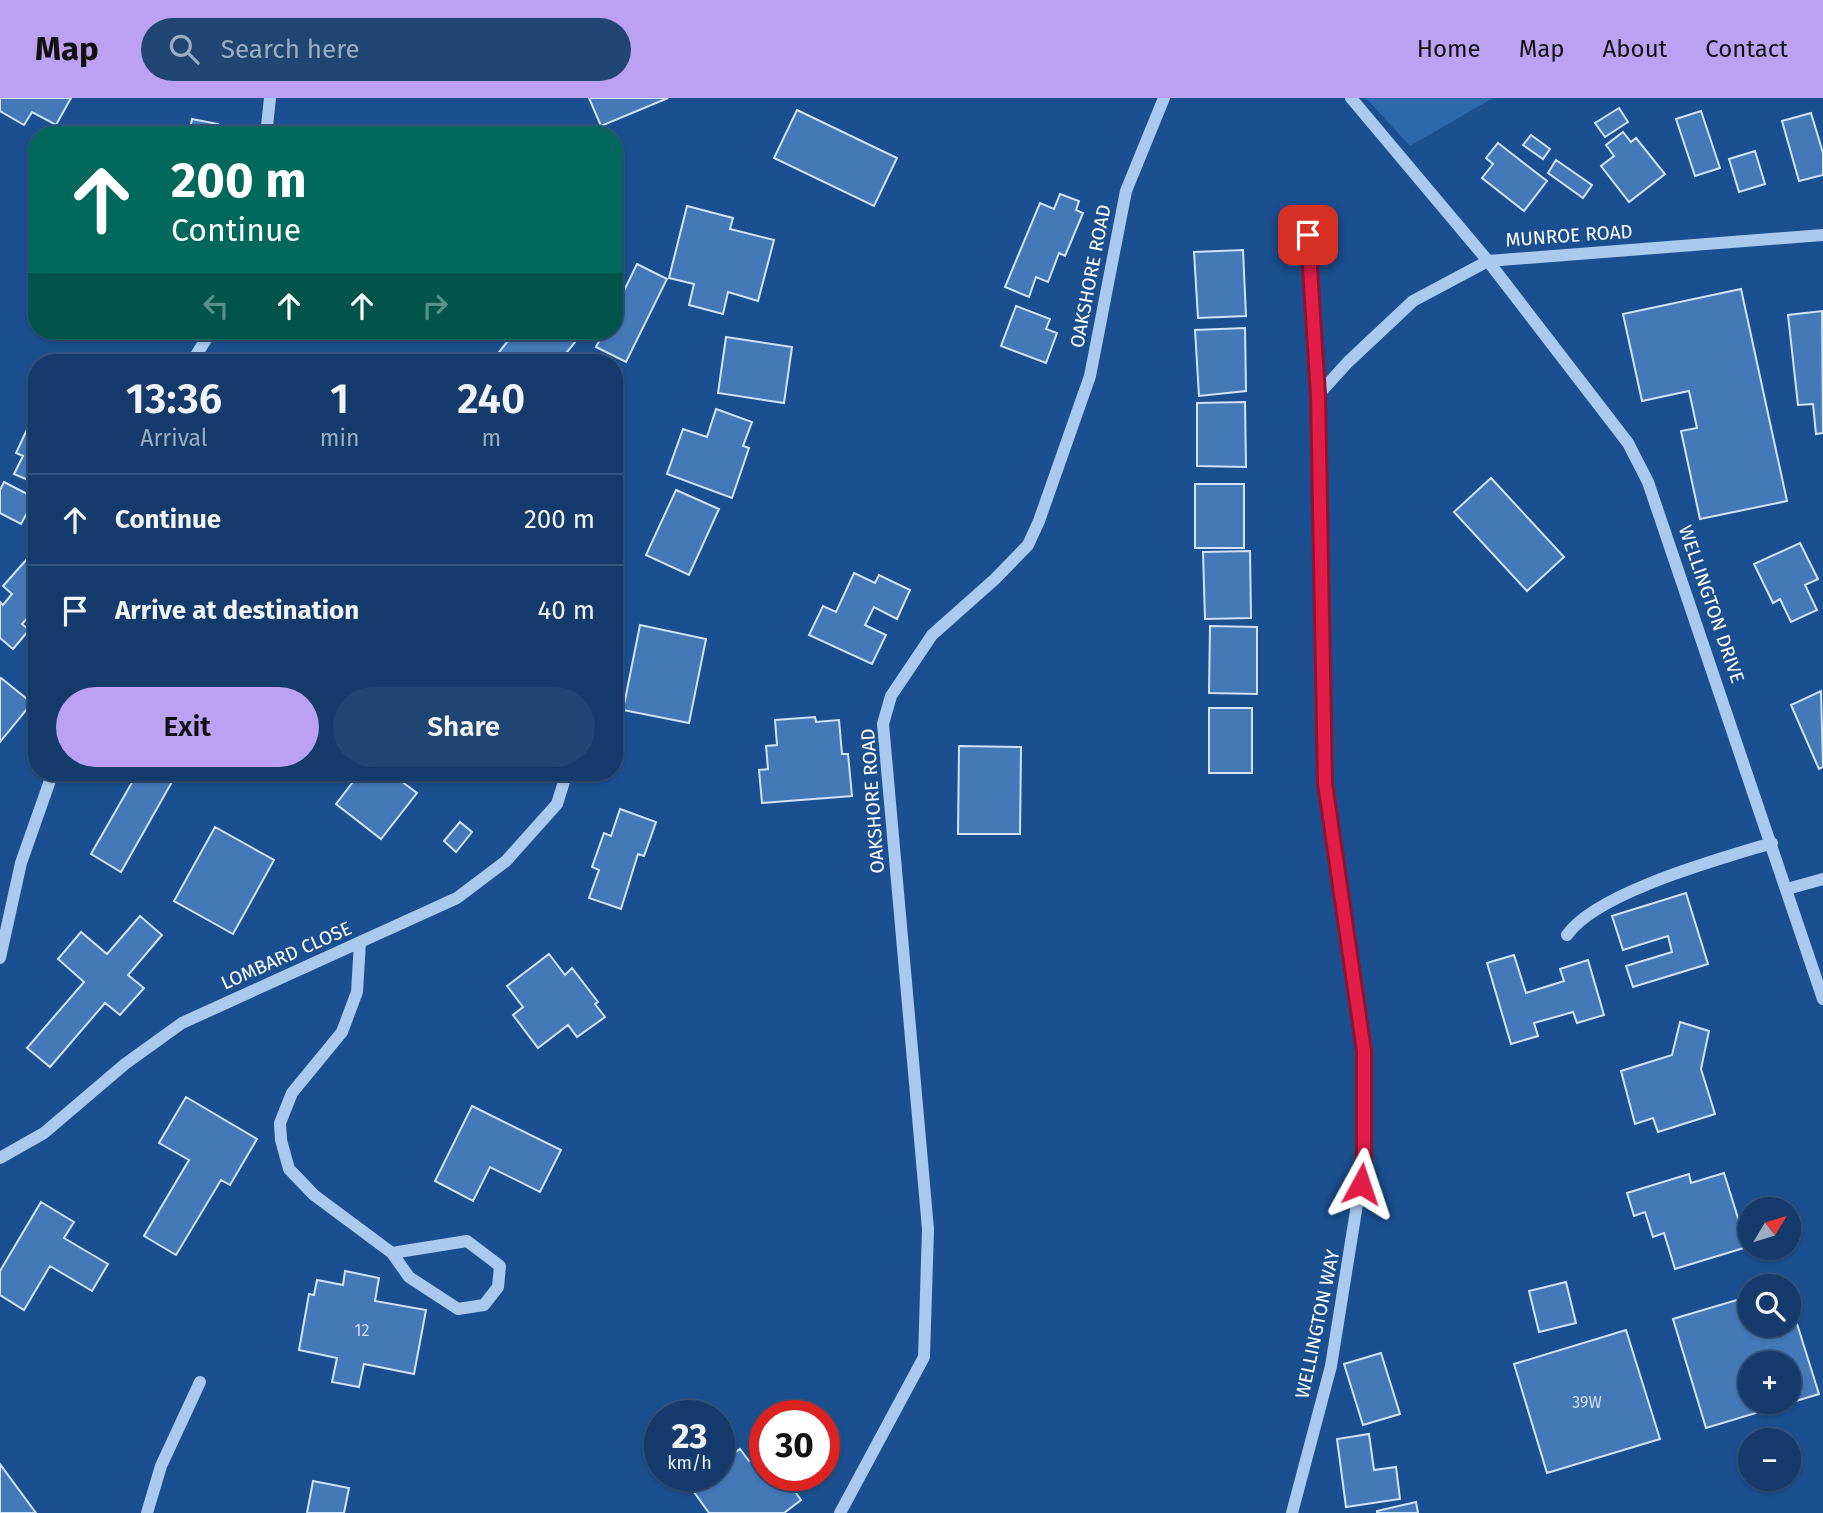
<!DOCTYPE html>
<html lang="en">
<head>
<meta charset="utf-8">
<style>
	:root { --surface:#143b6b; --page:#214673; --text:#f1f3f6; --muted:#9dadc1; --line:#33557e; --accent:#bca0f2 }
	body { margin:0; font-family:"Fira Sans",sans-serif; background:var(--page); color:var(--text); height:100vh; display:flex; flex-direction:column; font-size:26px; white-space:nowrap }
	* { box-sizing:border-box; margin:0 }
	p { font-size:23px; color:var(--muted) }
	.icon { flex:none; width:38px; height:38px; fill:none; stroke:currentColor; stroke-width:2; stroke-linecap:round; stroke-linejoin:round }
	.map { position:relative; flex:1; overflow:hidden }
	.drawer { position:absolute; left:28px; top:256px; width:595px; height:427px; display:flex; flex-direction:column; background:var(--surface); border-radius:28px; box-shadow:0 2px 5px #0004,0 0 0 2px var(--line) }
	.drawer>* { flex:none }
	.top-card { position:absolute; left:28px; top:28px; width:595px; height:214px; border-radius:28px; box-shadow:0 2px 5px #0004,0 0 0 2px var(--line); background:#00695c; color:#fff; overflow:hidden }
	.needle { width:46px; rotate:52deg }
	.tools { position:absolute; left:1738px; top:1099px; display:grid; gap:14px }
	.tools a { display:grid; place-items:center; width:63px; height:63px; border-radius:50%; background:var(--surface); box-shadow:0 2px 5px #0004,0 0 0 2px var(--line); font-size:35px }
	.speed { position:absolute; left:644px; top:1302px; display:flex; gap:14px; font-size:35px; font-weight:700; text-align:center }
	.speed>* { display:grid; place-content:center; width:91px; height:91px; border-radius:50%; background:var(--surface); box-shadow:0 2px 5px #0004,0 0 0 2px var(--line); line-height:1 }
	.speed small { font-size:18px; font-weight:400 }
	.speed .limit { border:10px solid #d22; background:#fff; color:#111 }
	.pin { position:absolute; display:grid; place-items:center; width:60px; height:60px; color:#fff; margin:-30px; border-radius:14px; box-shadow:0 4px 10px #0006 }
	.me { position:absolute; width:77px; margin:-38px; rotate:5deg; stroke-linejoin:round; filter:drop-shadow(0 0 5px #0008) }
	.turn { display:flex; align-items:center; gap:24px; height:147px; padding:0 28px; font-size:32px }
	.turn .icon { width:91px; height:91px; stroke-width:2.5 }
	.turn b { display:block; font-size:49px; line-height:60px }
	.lanes { display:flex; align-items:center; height:66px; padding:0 28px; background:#0003; justify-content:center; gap:35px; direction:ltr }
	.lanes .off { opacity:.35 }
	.eta { display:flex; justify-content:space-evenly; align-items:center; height:119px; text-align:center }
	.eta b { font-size:42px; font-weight:600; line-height:49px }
	.primary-button { display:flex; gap:14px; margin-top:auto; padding:14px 28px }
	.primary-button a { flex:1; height:80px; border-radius:42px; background:var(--accent); color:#111; font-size:28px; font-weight:600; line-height:80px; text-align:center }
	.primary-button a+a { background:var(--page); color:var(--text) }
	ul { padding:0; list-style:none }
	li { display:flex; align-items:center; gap:21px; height:91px; padding:0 28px; border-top:2px solid var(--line) }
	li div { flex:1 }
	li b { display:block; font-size:26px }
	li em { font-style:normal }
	header { display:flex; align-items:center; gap:42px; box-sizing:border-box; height:98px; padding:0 35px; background:var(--accent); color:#111 }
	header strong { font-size:33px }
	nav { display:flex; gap:38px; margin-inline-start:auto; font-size:24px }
	.search { width:490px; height:63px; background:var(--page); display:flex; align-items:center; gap:18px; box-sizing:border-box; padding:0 24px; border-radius:38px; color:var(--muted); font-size:26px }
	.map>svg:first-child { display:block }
	.green { fill:#2e69ad }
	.building { fill:#4478b7; stroke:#cfe3fa; stroke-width:2; fill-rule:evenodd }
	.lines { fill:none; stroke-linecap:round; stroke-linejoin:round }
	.minor { stroke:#a9c9ee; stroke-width:12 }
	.route-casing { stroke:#92132f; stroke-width:18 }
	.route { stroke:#e11d48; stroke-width:12 }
	.labels { text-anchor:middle; stroke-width:5; stroke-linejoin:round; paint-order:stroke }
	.number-label { font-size:16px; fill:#d0dded }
	.street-label { font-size:19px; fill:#fff; stroke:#1b4f8f }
</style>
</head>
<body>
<header>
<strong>Map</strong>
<div class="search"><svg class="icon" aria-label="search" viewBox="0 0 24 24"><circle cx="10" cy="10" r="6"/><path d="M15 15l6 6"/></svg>Search here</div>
<nav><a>Home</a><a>Map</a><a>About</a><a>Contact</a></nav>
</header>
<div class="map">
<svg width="1823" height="1415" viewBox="0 0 1823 1415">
	<rect width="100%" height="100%" fill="#1b4f8f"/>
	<!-- green -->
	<path class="green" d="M 1366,0 L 1493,0 L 1410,48 Z"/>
	<!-- building -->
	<path class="building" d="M 0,0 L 71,0 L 56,27 L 32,14 L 24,27 L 0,13 Z
		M 589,0 L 668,0 L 601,28 Z
		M 1619,10 L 1628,24 L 1605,39 L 1595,25 Z
		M 797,12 L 897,60 L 874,108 L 774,60 Z
		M 1701,13 L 1720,70 L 1695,78 L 1676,21 Z
		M 1811,15 L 1823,55 L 1823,77 L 1799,83 L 1782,23 Z
		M 192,21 L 218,26 L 216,37 L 189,37 Z
		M 1623,34 L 1631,44 L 1636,40 L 1665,76 L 1629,104 L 1601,68 L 1614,58 L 1606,47 Z
		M 1531,37 L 1550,51 L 1543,61 L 1523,47 Z
		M 1498,45 L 1547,83 L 1524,113 L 1482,80 L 1493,66 L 1486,60 Z
		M 1755,53 L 1765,86 L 1739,94 L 1729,61 Z
		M 1556,62 L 1592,87 L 1583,100 L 1548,75 Z
		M 1060,96 L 1079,103 L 1076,112 L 1083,115 L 1065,158 L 1059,155 L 1048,184 L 1036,179 L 1029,199 L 1005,189 L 1040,105 L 1054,111 Z
		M 687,108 L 733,120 L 730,131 L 774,142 L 758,203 L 728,194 L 723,216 L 689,207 L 694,186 L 669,180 Z
		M 1243,152 L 1246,218 L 1198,220 L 1194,154 Z
		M 637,166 L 667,181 L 626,264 L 596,249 L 604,233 L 614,233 L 614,213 Z
		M 1741,191 L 1787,403 L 1700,421 L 1681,333 L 1697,330 L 1689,293 L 1642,303 L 1623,216 Z
		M 1016,208 L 1050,221 L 1046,231 L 1057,235 L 1046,265 L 1001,248 Z
		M 1822,213 L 1823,335 L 1816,336 L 1813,306 L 1798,307 L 1788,217 Z
		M 1245,230 L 1246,293 L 1199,298 L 1195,232 Z
		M 516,233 L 584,233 L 559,264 L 491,264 Z
		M 726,239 L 792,249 L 784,305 L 718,295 Z
		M 1245,304 L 1246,369 L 1197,368 L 1197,305 Z
		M 37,310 L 37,386 L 14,376 L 23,358 L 16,355 Z
		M 716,311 L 752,324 L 743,348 L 749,350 L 732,400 L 667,376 L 683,331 L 707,339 Z
		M 1491,380 L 1564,459 L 1527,493 L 1454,414 Z
		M 4,384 L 35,400 L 21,426 L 0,415 L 0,392 Z
		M 1195,386 L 1244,386 L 1244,450 L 1195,450 Z
		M 676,392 L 719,411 L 689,477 L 646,457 Z
		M 1800,445 L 1818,481 L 1805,487 L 1817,512 L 1791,524 L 1780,501 L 1773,505 L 1754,466 Z
		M 1250,453 L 1251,520 L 1205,521 L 1203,454 Z
		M 27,461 L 37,470 L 37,517 L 33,514 L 22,526 L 29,532 L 13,551 L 0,540 L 0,504 L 3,507 L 12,496 L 3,488 Z
		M 854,475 L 875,485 L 879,477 L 910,492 L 897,521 L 874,509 L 865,527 L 886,537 L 872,566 L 809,537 L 823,508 L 836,514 Z
		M 640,527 L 706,541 L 689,625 L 623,612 Z
		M 1210,528 L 1257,529 L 1257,596 L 1209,595 Z
		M 1,580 L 32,605 L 0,644 L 0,582 Z
		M 1821,593 L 1823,669 L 1819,671 L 1791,607 Z
		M 1209,610 L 1252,610 L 1252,675 L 1209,675 Z
		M 815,619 L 816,624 L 839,622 L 842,656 L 848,656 L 852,698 L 762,705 L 759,672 L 768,671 L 766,648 L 777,647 L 775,622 Z
		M 959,648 L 1021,649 L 1020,736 L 958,736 Z
		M 138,674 L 177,675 L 121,774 L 91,756 Z
		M 384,674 L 389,674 L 417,695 L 381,741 L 336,706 L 359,676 L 368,682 L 373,675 L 380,680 Z
		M 620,711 L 656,724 L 644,758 L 638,756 L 621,811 L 589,800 L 599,772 L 592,769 L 604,735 L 611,738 Z
		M 460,724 L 472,734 L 456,754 L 444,743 Z
		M 215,729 L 274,762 L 233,836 L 174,803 Z
		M 1686,795 L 1708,866 L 1633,889 L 1626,868 L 1672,854 L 1668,838 L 1623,852 L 1612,818 Z
		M 140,818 L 162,837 L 128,877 L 144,890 L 120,917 L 105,905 L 50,969 L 27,950 L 84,884 L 58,861 L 81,834 L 107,856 Z
		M 549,856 L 565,877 L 572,870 L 598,904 L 595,906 L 605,919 L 577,939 L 568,927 L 538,950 L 513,917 L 523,909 L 507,888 Z
		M 1514,857 L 1526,895 L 1564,883 L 1560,871 L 1588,862 L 1604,917 L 1577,925 L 1573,914 L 1534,925 L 1538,938 L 1511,946 L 1487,865 Z
		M 1680,924 L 1709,933 L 1701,971 L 1715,1016 L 1658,1034 L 1653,1020 L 1635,1026 L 1621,973 L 1672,957 Z
		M 186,999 L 257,1041 L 230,1087 L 221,1082 L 176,1157 L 144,1138 L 189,1062 L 159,1045 Z
		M 472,1008 L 561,1052 L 540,1094 L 490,1069 L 473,1103 L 435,1083 Z
		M 1724,1075 L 1747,1149 L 1675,1171 L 1664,1135 L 1653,1139 L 1645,1114 L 1634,1118 L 1627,1095 L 1689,1076 L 1691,1085 Z
		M 41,1104 L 74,1124 L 64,1140 L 108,1166 L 92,1193 L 50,1168 L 24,1212 L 0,1197 L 0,1173 Z
		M 345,1173 L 379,1180 L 375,1203 L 426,1212 L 414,1276 L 364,1266 L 359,1289 L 332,1284 L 337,1260 L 299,1252 L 309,1196 L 314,1197 L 317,1182 L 343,1187 Z
		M 1566,1184 L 1576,1225 L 1539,1234 L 1529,1193 Z
		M 1788,1197 L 1819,1296 L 1706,1330 L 1673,1221 L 1750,1198 L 1750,1227 L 1788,1227 ZM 1750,1265 L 1788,1265 L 1788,1304 L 1750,1304 Z
		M 1626,1232 L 1660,1341 L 1547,1375 L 1514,1266 Z
		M 1381,1255 L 1400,1316 L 1363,1327 L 1344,1266 Z
		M 1369,1336 L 1374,1372 L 1396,1369 L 1400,1401 L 1346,1409 L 1337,1341 Z
		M 740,1351 L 749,1363 L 758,1357 L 765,1366 L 765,1377 L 783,1377 L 801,1402 L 784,1415 L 709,1415 L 689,1387 L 703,1377 L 719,1377 L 719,1366 Z
		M 0,1366 L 36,1415 L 0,1415 Z
		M 313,1383 L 349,1390 L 344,1415 L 307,1415 Z
		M 1416,1404 L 1418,1415 L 1377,1415 L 1377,1413 Z"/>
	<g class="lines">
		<!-- minor -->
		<path class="minor" d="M 1351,0 L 1488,163 L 1628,345 L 1648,384 L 1823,901
			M 266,37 L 270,0
			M 1308,137 L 1318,297
			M 192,264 L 211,233
			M 1787,791 L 1823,781
			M 1567,837 C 1597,794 1720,761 1772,745
			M 360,844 L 357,894 L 342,934 L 292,995 L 280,1025 L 281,1042 L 289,1071 L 314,1097 L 392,1155 L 467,1143 L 500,1168 L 498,1189 L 484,1207 L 458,1211 L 409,1179 L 392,1155
			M 0,860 L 21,765 L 53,674
			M 0,1060 L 44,1035 L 125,966 L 182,925 L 457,800 L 506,763 L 557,706 L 567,674
			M 147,1415 L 161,1368 L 200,1284
			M 840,1415 L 924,1259 L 928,1131 L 883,626 L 891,598 L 932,537 L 995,481 L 1028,447 L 1039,423 L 1090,278 L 1126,93 L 1164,0
			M 1292,1415 L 1331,1268 L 1364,1063 L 1364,953 L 1325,685 L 1318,297 L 1348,264 L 1413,203 L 1488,163 L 1823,137"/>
	</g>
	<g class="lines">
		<!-- route casing -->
		<g class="route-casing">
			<path id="route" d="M 1308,137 L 1318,297 L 1325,685 L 1364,953 L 1364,1063 L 1361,1086"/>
		</g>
		<!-- route -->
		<use href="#route" class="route"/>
	</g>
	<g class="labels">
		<!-- number labels -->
		<g class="number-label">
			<text x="362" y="1238">12</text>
			<text x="1587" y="1310">39W</text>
		</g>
		<!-- street labels -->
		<g class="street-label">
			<text transform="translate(1569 137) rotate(-4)" y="7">MUNROE ROAD</text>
			<text transform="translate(1090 178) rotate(-79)" y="7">OAKSHORE ROAD</text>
			<text transform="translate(1712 506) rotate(71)" y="7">WELLINGTON DRIVE</text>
			<text transform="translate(872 703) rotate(-94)" y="7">OAKSHORE ROAD</text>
			<text transform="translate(286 857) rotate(-24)" y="7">LOMBARD CLOSE</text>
			<text transform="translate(1317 1226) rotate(-78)" y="7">WELLINGTON WAY</text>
		</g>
	</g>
</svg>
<div class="tools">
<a><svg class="needle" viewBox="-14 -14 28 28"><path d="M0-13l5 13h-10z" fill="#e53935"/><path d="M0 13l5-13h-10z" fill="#9dadc1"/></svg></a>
<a><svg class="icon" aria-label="search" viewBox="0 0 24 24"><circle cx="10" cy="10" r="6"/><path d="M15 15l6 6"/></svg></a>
<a>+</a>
<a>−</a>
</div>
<div class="speed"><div>23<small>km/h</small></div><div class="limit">30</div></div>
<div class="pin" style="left:1308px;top:137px;background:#d93025"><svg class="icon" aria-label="arrive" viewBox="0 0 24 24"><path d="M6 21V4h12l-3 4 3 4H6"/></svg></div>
<svg class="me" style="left:1361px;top:1086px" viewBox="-20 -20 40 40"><path d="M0-17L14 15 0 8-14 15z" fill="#e11d48" stroke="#fff" stroke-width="4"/></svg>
<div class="top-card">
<div class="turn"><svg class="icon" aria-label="ahead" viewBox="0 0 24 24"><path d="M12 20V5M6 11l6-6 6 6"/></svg><div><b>200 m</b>Continue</div></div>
<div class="lanes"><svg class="icon off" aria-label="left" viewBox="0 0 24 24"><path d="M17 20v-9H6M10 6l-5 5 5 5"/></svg><svg class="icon" aria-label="ahead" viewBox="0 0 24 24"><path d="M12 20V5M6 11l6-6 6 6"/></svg><svg class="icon" aria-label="ahead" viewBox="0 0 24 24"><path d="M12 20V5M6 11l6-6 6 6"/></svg><svg class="icon off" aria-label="right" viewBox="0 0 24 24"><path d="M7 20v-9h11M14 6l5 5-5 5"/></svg></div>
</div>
<section class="drawer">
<div class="eta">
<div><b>13:36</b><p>Arrival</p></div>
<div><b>1</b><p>min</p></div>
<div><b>240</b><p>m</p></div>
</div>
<ul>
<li><svg class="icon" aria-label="ahead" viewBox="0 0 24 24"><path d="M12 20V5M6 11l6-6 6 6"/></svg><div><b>Continue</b></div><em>200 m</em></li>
<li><svg class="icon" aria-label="arrive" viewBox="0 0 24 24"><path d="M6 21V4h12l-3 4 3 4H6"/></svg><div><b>Arrive at destination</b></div><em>40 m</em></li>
</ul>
<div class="primary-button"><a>Exit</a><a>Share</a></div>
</section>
</div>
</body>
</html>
